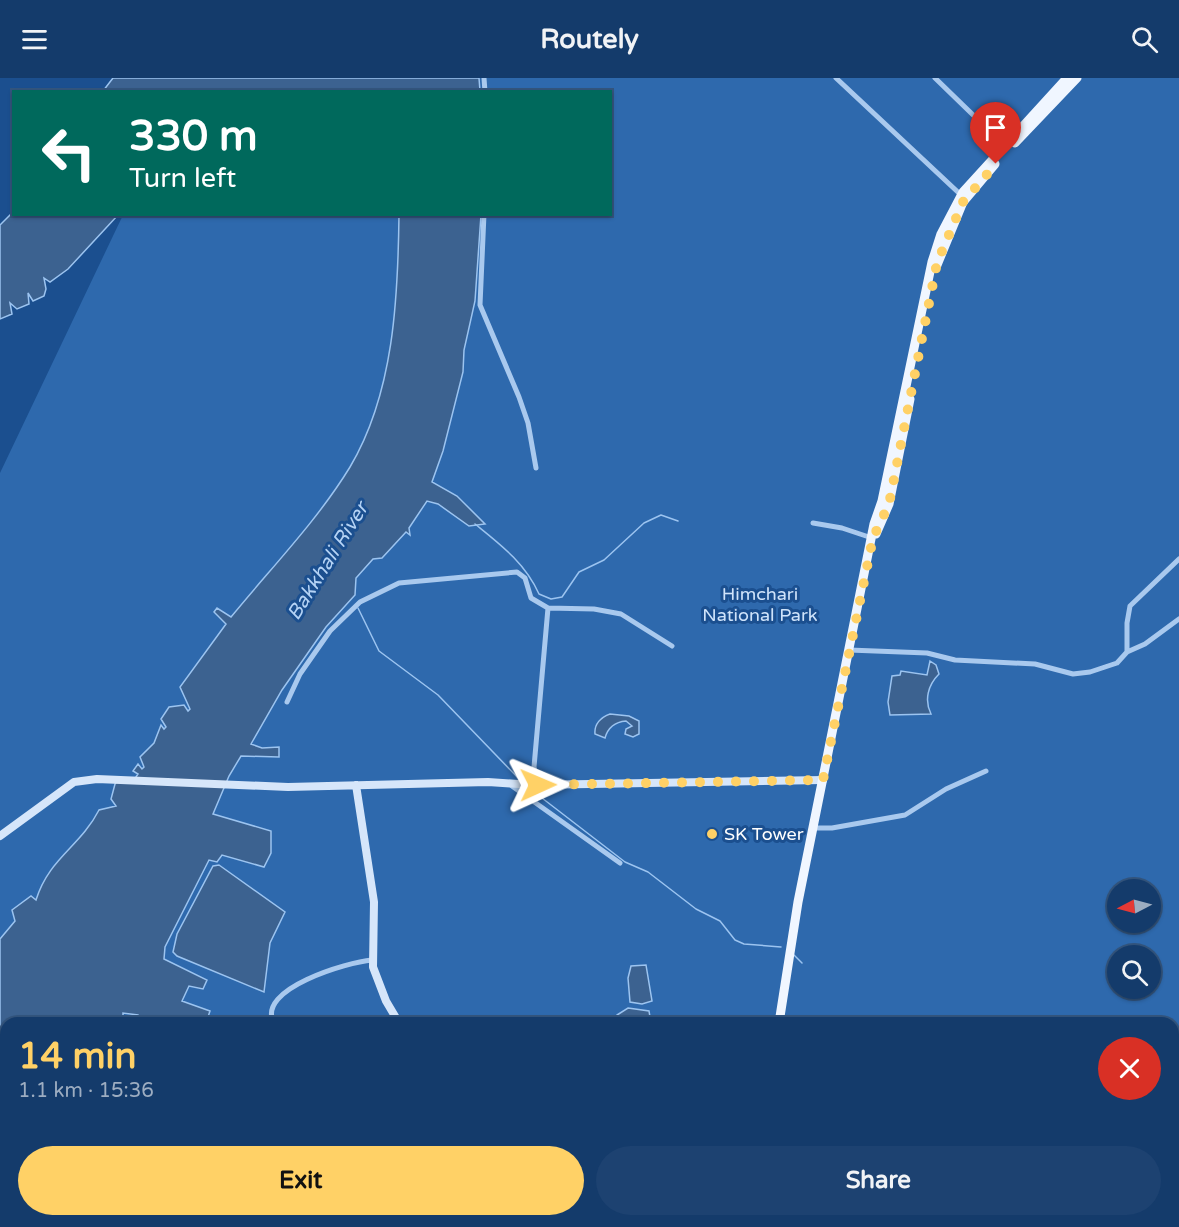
<!DOCTYPE html>
<html lang="en">
<head>
<meta charset="utf-8">
<style>
	:root { --surface:#143b6b; --page:#1d4271; --text:#f1f3f6; --muted:#9dadc1; --line:#33557e; --accent:#ffd166 }
	body { margin:0; font-family:"Varela Round",sans-serif; background:var(--page); color:var(--text); height:100vh; display:flex; flex-direction:column; font-size:22px; white-space:nowrap }
	* { box-sizing:border-box; margin:0 }
	p { font-size:20px; color:var(--muted) }
	.icon { flex:none; width:33px; height:33px; fill:none; stroke:currentColor; stroke-width:2; stroke-linecap:round; stroke-linejoin:round }
	.map { position:relative; flex:1; overflow:hidden }
	.drawer { position:absolute; left:0px; top:939px; width:1179px; height:210px; display:flex; flex-direction:column; background:var(--surface); border-radius:18px 18px 0 0; box-shadow:0 2px 4px #0004,0 0 0 2px var(--line) }
	.drawer>* { flex:none }
	.top-card { position:absolute; left:12px; top:12px; width:600px; height:126px; border-radius:0px; box-shadow:0 2px 4px #0004,0 0 0 2px var(--line); background:#00695c; color:#fff; overflow:hidden }
	.needle { width:39px; rotate:264deg }
	.fabs { position:absolute; left:1107px; top:801px; display:grid; gap:12px }
	.fabs a { display:grid; place-items:center; width:54px; height:54px; border-radius:50%; background:var(--surface); box-shadow:0 2px 4px #0004,0 0 0 2px var(--line); font-size:30px }
	.pin { position:absolute; display:grid; place-items:center; width:51px; height:51px; color:#fff; margin:-62px -26px; border-radius:50% 50% 50% 0; rotate:-45deg; box-shadow:0 0 6px #0007 }
	.pin .icon { rotate:45deg }
	.me { position:absolute; width:66px; margin:-33px; rotate:89deg; stroke-linejoin:round; filter:drop-shadow(0 0 4px #0008) }
	.turn { display:flex; align-items:center; gap:21px; height:126px; padding:0 18px; font-size:27px }
	.turn .icon { width:78px; height:78px; stroke-width:2.5 }
	.turn b { display:block; font-size:42px; line-height:51px }
	.round { display:grid; place-items:center; flex:none; width:63px; height:63px; border-radius:32px; background:var(--page) }
	.summary { display:flex; align-items:center; justify-content:space-between; height:102px; padding:0 18px }
	h1 { font-size:36px; font-weight:700; line-height:45px; color:var(--accent) }
	.primary-button { display:flex; gap:12px; margin-top:auto; padding:12px 18px }
	.primary-button a { flex:1; height:69px; border-radius:36px; background:var(--accent); color:#111; font-size:24px; font-weight:700; line-height:69px; text-align:center }
	.primary-button a+a { background:var(--page); color:var(--text) }
	header { display:flex; justify-content:space-between; align-items:center; height:78px; padding:0 18px; background:var(--surface); font-size:27px; font-weight:700 }
	.map>svg:first-child { display:block }
	.green { fill:#2e69ad; fill-rule:evenodd }
	.water { fill:#3c6290; stroke:#9cc4f0; stroke-width:1.5 }
	.lines { fill:none; stroke-linecap:round; stroke-linejoin:round }
	.stream { stroke:#9cc4f0; stroke-width:1.5 }
	.street { stroke:#a9c9ee; stroke-width:5 }
	.secondary { stroke:#d6e6fa; stroke-width:8 }
	.primary { stroke:#f0f6ff; stroke-width:9 }
	.route { stroke:#ffd166; stroke-width:10; stroke-dasharray:0 18 }
	.poi-dot { fill:#ffd166; stroke:#1b4f8f; stroke-width:2 }
	.labels { text-anchor:middle; stroke-width:6; stroke-linejoin:round; paint-order:stroke }
	.park-label { font-size:18px; fill:#cfe3fa; stroke:#1b4f8f }
	.poi-label { font-size:18px; fill:#fff; stroke:#1b4f8f; text-anchor:start }
	.water-label { font-size:20px; font-style:italic; fill:#b5d3f5; stroke:#1b4f8f }
</style>
</head>
<body>
<header><svg class="icon" aria-label="menu" viewBox="0 0 24 24"><path d="M4 6h16M4 12h16M4 18h16"/></svg>Routely<svg class="icon" aria-label="search" viewBox="0 0 24 24"><circle cx="10" cy="10" r="6"/><path d="M15 15l6 6"/></svg></header>
<div class="map">
<svg width="1179" height="1149" viewBox="0 0 1179 1149">
	<rect width="100%" height="100%" fill="#1b4f8f"/>
	<!-- green -->
	<path class="green" d="M 253,0 L 1179,0 L 1179,1149 L 0,1149 L 0,395 L 123,137 L 610,136 L 610,14 L 237,13 ZM 1118,812 L 1150,812 L 1150,844 L 1118,844 ZM 1118,878 L 1150,878 L 1150,910 L 1118,910 ZM 6,945 L 1173,945 L 1173,1143 L 6,1143 Z"/>
	<!-- water -->
	<path class="water" d="M 113,0 L 479,0 L 480,13 L 103,13 Z
		M 13,134 L 14,136 L 118,137 L 68,191 L 50,204 L 44,200 L 46,211 L 44,218 L 33,223 L 28,215 L 29,226 L 17,231 L 10,225 L 12,236 L 0,241 L 0,147 Z
		M 399,137 L 481,137 L 475,223 L 464,272 L 463,294 L 443,373 L 432,404 L 457,418 L 485,446 L 469,448 L 438,426 L 427,423 L 409,450 L 410,457 L 406,454 L 382,480 L 373,481 L 356,500 L 355,517 L 326,549 L 282,612 L 251,666 L 262,670 L 279,669 L 279,679 L 241,678 L 229,698 L 213,736 L 271,753 L 271,775 L 264,789 L 222,777 L 217,784 L 209,782 L 165,869 L 164,881 L 207,902 L 203,911 L 189,908 L 182,923 L 210,933 L 206,945 L 143,943 L 138,937 L 123,935 L 123,945 L 6,945 L 6,1143 L 62,1143 L 61,1149 L 0,1149 L 0,861 L 15,843 L 12,832 L 31,818 L 36,822 C 49,780 80,769 99,732 L 116,728 L 111,721 L 115,706 L 120,699 L 132,705 L 138,696 L 133,693 L 138,686 L 142,691 L 144,689 L 140,679 L 154,665 L 161,647 L 164,651 L 166,649 L 161,641 L 169,629 L 184,627 L 188,633 L 190,631 L 180,609 L 226,546 L 214,534 L 217,530 L 231,539 C 271,490 317,443 350,389 C 394,315 398,220 399,137 Z
		M 930,583 L 936,587 L 939,596 C 928,607 924,622 931,636 L 890,637 L 888,624 L 892,598 L 900,597 L 901,593 L 927,597 Z
		M 610,636 L 629,638 L 639,643 L 639,656 L 633,659 L 625,656 L 626,651 L 632,648 L 626,643 C 615,644 608,649 605,660 L 595,656 C 594,646 601,639 610,636 Z
		M 219,787 L 285,834 L 270,865 L 264,914 L 177,878 L 173,874 L 177,856 L 213,788 Z
		M 646,887 L 652,923 L 642,926 L 630,924 L 628,900 L 631,888 Z
		M 628,930 L 649,933 L 651,945 L 617,945 L 617,937 Z"/>
	<g class="lines">
		<!-- stream -->
		<path class="stream" d="M 475,446 C 501,467 525,485 539,516 L 551,521 L 562,519 L 579,494 L 604,482 L 644,445 L 661,437 L 678,443
			M 358,530 L 379,573 L 438,617 L 521,703
			M 529,710 L 625,784 L 648,794 L 696,831 L 720,843 L 735,862 L 744,866 L 781,869
			M 794,877 L 802,885"/>
		<!-- street -->
		<path class="street" d="M 484,0 L 485,14
			M 836,0 L 961,117
			M 935,0 L 1004,67
			M 484,136 L 480,227 L 519,319 L 528,345 L 536,390
			M 813,445 L 842,450 L 872,460
			M 849,572 L 927,575 L 955,582 L 1035,586 L 1073,596 L 1090,594 L 1117,585 L 1127,574 L 1145,566 L 1179,541
			M 1127,574 L 1127,545 L 1130,528 L 1179,481
			M 287,624 L 300,596 L 330,553 L 360,524 L 399,505 L 517,494 L 525,500 L 531,520 L 548,530 L 594,531 L 621,536 L 672,568
			M 509,706 L 620,785
			M 538,707 L 534,689 L 548,530
			M 813,750 L 832,750 L 905,737 L 946,711 L 986,693
			M 274,945 C 255,911 348,884 372,882
			M 1100,945 L 1115,945
			M 1173,987 L 1179,987
			M 203,1149 L 206,1143
			M 359,1149 L 367,1147
			M 466,1149 L 479,1143
			M 889,1149 L 890,1143"/>
		<!-- secondary -->
		<path class="secondary" d="M 356,707 L 374,824 L 373,889 L 386,923 L 399,945
			M 0,758 L 74,704 L 97,701 L 288,709 L 488,704 L 532,707 L 823,702
			M 541,1143 L 545,1149"/>
		<!-- primary -->
		<path class="primary" d="M 1015,65 L 1077,0
			M 937,187 L 963,124 L 995,86
			M 876,456 L 889,426 L 910,321
			M 779,945 L 798,824 L 874,446 L 882,423 L 932,184 L 941,156 L 963,114 L 1067,0
			M 746,1149 L 747,1143"/>
	</g>
	<g class="lines">
		<!-- route -->
		<path class="route" d="M 538,707 L 823,702 L 873,460 L 889,426 L 937,185 L 963,124 L 996,86"/>
	</g>
	<!-- markers -->
	<circle class="poi-dot" cx="712" cy="756" r="6"/>
	<g class="labels">
		<!-- park labels -->
		<g class="park-label">
			<text x="760" y="522">Himchari<tspan x="760" dy="21">National Park</tspan></text>
		</g>
		<!-- poi labels -->
		<g class="poi-label">
			<text x="724" y="762">SK Tower</text>
		</g>
		<!-- water labels -->
		<g class="water-label">
			<text transform="translate(327 483) rotate(-58)" y="7">Bakkhali River</text>
		</g>
	</g>
</svg>
<div class="fabs">
<a><svg class="needle" viewBox="-14 -14 28 28"><path d="M0-13l5 13h-10z" fill="#e53935"/><path d="M0 13l5-13h-10z" fill="#9dadc1"/></svg></a>
<a><svg class="icon" aria-label="search" viewBox="0 0 24 24"><circle cx="10" cy="10" r="6"/><path d="M15 15l6 6"/></svg></a>
</div>
<div class="pin" style="left:996px;top:86px;background:#d93025"><svg class="icon" aria-label="arrive" viewBox="0 0 24 24"><path d="M6 21V4h12l-3 4 3 4H6"/></svg></div>
<svg class="me" style="left:538px;top:707px" viewBox="-20 -20 40 40"><path d="M0-17L14 15 0 8-14 15z" fill="#ffd166" stroke="#fff" stroke-width="4"/></svg>
<div class="top-card">
<div class="turn"><svg class="icon" aria-label="left" viewBox="0 0 24 24"><path d="M17 20v-9H6M10 6l-5 5 5 5"/></svg><div><b>330 m</b>Turn left</div></div>
</div>
<section class="drawer">
<div class="summary"><div><h1>14 min</h1><p>1.1 km · 15:36</p></div><a class="round" style="background:#d93025;color:#fff"><svg class="icon" aria-label="close" viewBox="0 0 24 24"><path d="M6 6l12 12M18 6L6 18"/></svg></a></div>
<div class="primary-button"><a>Exit</a><a>Share</a></div>
</section>
</div>
</body>
</html>
